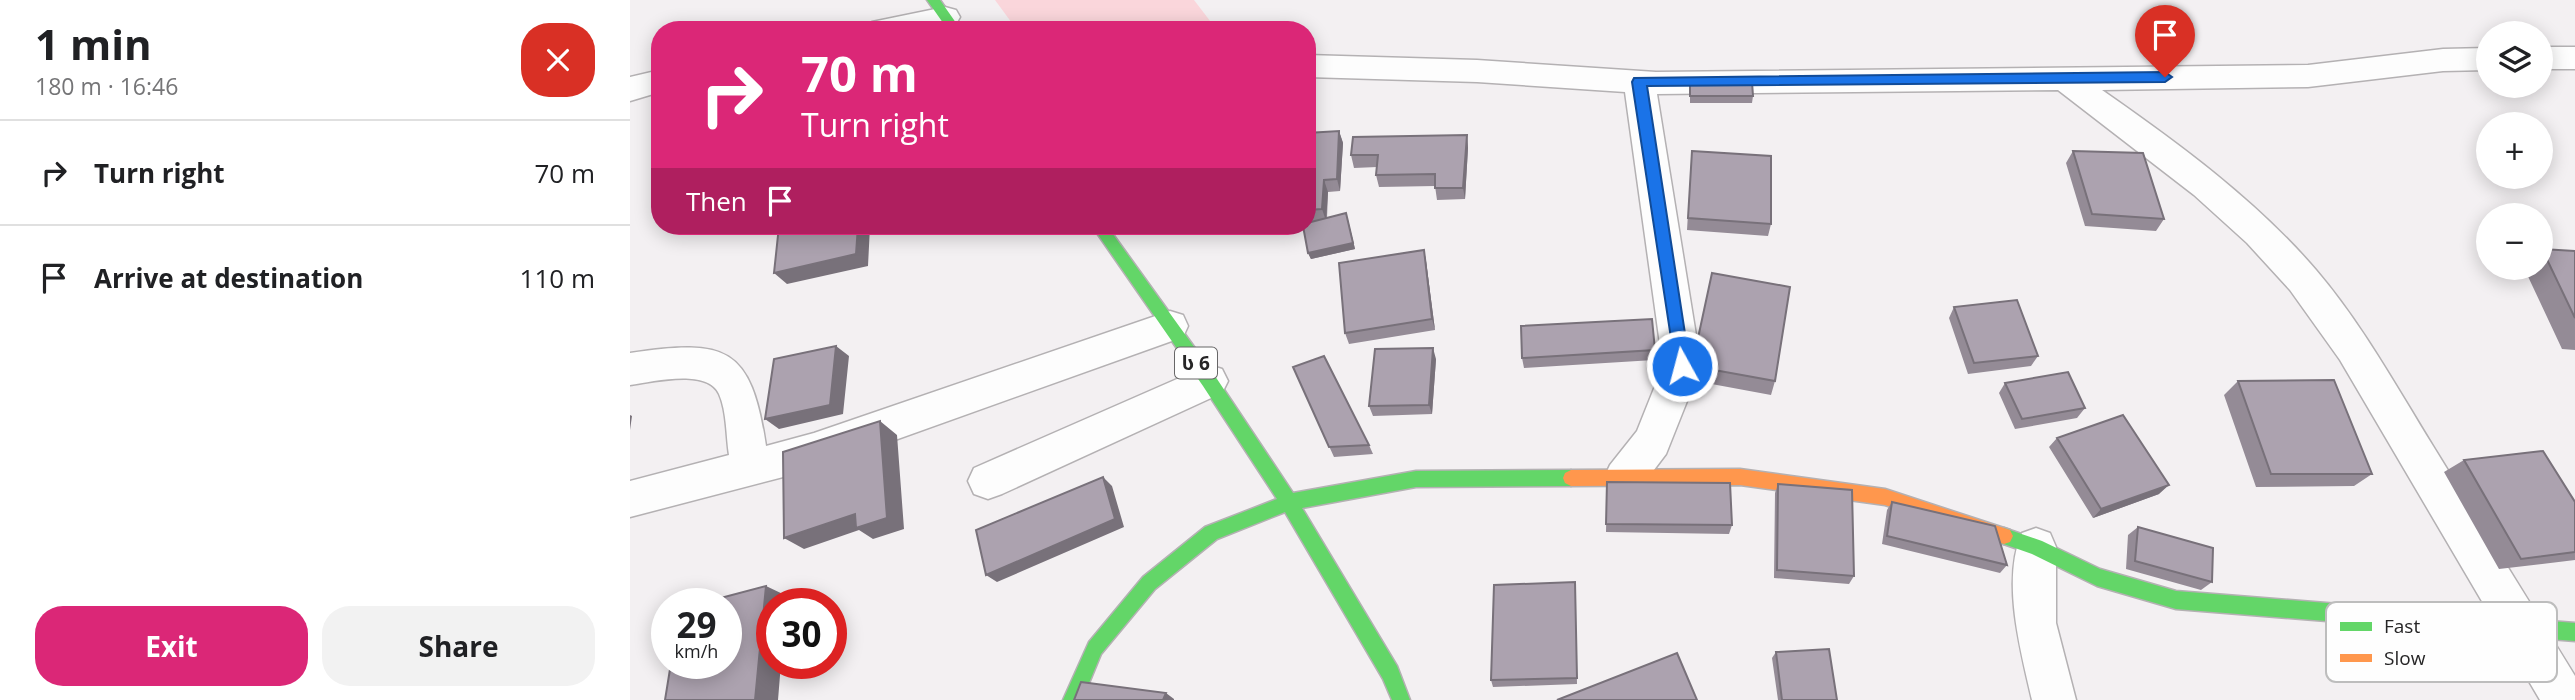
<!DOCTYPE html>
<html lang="en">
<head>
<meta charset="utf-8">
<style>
	:root { --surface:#fff; --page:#f2f2f2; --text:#202124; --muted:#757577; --line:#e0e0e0; --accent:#db2777 }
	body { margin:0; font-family:"Open Sans","Noto Sans Georgian",sans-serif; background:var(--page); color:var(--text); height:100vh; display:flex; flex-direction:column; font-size:26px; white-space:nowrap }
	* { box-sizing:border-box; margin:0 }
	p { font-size:23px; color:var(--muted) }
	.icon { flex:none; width:38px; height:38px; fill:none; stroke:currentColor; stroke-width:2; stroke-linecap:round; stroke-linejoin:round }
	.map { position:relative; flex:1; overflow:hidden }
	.panel { display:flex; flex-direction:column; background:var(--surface); width:630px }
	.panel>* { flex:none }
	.hud { position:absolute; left:21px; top:21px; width:665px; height:214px; border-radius:28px; box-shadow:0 4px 18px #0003; background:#db2777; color:#fff; overflow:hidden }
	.buttons { position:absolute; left:1846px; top:21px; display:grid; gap:14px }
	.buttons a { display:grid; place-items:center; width:77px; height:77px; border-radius:50%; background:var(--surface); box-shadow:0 4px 18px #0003; font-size:35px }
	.speed { position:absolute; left:21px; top:588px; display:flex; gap:14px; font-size:35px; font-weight:700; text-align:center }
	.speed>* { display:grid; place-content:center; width:91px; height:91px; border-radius:50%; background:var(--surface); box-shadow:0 4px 18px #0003; line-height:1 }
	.speed small { font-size:18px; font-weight:400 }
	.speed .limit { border:10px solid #d22; background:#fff; color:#111 }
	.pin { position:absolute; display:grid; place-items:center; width:60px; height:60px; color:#fff; margin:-72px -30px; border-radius:50% 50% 50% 0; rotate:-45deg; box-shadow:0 0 7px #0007 }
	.pin .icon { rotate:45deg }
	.me { position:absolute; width:77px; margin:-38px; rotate:353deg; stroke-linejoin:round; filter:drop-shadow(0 0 5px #0008) }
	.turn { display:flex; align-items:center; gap:24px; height:147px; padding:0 35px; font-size:32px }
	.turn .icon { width:91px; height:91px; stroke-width:2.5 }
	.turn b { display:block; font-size:49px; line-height:60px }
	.then { display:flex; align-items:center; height:66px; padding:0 35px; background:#0003; gap:14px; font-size:26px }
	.round { display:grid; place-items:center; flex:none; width:74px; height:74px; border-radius:28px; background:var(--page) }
	.head { display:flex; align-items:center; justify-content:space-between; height:119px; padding:0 35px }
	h1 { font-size:42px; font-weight:700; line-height:52px }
	.cta { display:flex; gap:14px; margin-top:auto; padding:14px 35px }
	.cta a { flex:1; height:80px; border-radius:28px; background:var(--accent); color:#fff; font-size:28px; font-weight:700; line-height:80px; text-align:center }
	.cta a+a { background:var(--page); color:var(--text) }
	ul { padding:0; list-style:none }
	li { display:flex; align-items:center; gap:21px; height:105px; padding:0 35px; border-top:2px solid var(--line) }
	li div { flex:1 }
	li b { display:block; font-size:26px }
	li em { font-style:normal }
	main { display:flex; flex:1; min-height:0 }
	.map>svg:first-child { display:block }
	.green { fill:#fad6db }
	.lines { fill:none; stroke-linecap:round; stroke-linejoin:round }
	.street-casing { stroke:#b4b1b3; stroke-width:3 }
	.fast-casing { stroke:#b4b1b3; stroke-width:3 }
	.slow-casing { stroke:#b4b1b3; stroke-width:3 }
	.street { fill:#fdfdfd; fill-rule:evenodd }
	.fast { fill:#63d668; fill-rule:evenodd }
	.slow { fill:#ff974d; fill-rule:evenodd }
	.wall { fill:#948b96 }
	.shaded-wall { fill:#78717a }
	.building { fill:#aca2af; stroke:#78717a; stroke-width:2 }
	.route { fill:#1a73e8; stroke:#114b97; stroke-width:2 }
	.labels { text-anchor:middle; stroke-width:7; stroke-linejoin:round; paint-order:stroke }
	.shield { fill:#fefefe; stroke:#676667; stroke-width:2 }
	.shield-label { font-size:19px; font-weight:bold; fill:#262526 }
	.key { fill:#fefefe; stroke:#bdbdbd; stroke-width:2 }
	.key-label { font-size:19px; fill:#262526 }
</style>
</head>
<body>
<main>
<section class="panel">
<div class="head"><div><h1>1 min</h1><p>180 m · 16:46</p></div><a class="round" style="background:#d93025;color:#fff"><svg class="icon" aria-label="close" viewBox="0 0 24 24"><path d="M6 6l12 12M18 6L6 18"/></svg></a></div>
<ul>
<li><svg class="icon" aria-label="right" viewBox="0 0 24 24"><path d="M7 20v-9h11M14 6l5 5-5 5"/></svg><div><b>Turn right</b></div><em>70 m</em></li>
<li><svg class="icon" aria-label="arrive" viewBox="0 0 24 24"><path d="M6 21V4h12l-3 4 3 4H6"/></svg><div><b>Arrive at destination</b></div><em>110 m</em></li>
</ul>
<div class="cta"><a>Exit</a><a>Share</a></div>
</section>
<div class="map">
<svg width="1945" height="700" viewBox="0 0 1945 700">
	<rect width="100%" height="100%" fill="#f3f0f2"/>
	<!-- green -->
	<path class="green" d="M 365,0 L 564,0 L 587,30 L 387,30 Z"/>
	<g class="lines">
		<!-- street casing -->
		<g class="street-casing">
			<path id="street" d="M 315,7 L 326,10 L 330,17 L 326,24 L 304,30 L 238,30 L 242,22 Z
				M 1911,47 L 1945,47 L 1945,69 L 1911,69 Z
				M 1858,48 L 1858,70 L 1813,71 L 1678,87 L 1472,90 C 1548,143 1626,200 1686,270 C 1732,324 1766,386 1803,446 C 1850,523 1898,599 1945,676 L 1945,700 L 1910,700 L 1710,360 L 1660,290 L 1617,243 L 1564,195 L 1428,90 L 1027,94 L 1071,366 L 1036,454 L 1008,491 L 994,496 L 980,491 L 974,478 L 980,465 L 1007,431 L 1033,366 L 995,92 L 847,82 L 677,77 L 677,55 L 847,60 L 1026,72 L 1678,65 L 1813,49 Z
				M 30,70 L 30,92 L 0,101 L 0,77 Z
				M 540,311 L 553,315 L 558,326 L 553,337 L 184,469 L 0,517 L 0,481 L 99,455 C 96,437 97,412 89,394 C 77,368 23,382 0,385 L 0,353 C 96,339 121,346 136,446 L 184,433 Z
				M 579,365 L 592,369 L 598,381 L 592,393 L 372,494 L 358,499 L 344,494 L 338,481 L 344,468 Z
				M 1406,528 L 1420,533 L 1426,547 L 1426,623 L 1446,700 L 1402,700 C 1391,652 1371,580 1392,533 Z"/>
		</g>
		<!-- fast casing -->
		<g class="fast-casing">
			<path id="fast" d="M 297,0 L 310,0 L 331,30 L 318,30 Z
				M 462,226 L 477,226 L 585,376 L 663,493 L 786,471 L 941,470 L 947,473 L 949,478 L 947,483 L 941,486 L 786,487 L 672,508 L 767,666 L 780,700 L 762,700 L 753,679 L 655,512 L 587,539 L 525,589 L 471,654 L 452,700 L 433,700 L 459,642 L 513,577 L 575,527 L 647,499 L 573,386 Z
				M 1374,528 L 1412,541 L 1470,569 L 1546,591 L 1945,623 L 1945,641 L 1546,609 L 1467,586 L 1402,554 L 1368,542 L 1365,536 L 1368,530 Z"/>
		</g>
		<!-- slow casing -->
		<g class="slow-casing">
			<path id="slow" d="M 1110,469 L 1255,489 L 1374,528 L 1380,530 L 1383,536 L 1380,542 L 1374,544 L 1255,505 L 1110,485 L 941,486 L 935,483 L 933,478 L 935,473 L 941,470 Z"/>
		</g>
		<!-- street -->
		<use href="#street" class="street"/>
		<!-- fast -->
		<use href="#fast" class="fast"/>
		<!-- slow -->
		<use href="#slow" class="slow"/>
	</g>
	<!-- wall -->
	<path class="wall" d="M 1060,81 L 1123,96 L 1122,103 L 1060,103 Z
		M 709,131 L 713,143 L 710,191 L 698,192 L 697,218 L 718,220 L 725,249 L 681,259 L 678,253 L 677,222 L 677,133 Z
		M 837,135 L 838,148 L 835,199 L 807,200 L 805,186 L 749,187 L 746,175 L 747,167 L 724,168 L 721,155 Z
		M 1443,151 L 1534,219 L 1526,231 L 1455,226 L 1436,163 Z
		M 1061,163 L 1141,224 L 1138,236 L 1057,230 Z
		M 1912,249 L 1945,251 L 1945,350 L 1932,349 L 1894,268 L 1911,268 L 1911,250 Z
		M 794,250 L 796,261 L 805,330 L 719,344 L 715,333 Z
		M 1324,307 L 1408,356 L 1401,366 L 1338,374 L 1319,318 Z
		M 1025,350 L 1024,360 L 894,368 L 892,358 Z
		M 806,359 L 802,414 L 743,416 L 739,406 Z
		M 1062,366 L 1145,381 L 1141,395 L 1060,380 Z
		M 663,367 L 739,445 L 743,454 L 704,457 Z
		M 1608,381 L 1742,474 L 1724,486 L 1626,487 L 1594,395 Z
		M 1375,383 L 1455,408 L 1447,418 L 1385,429 L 1369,393 Z
		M 1427,438 L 1529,494 L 1463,518 L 1419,447 Z
		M 1834,460 L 1945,502 L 1945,560 L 1869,569 L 1814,472 Z
		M 977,482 L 1102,525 L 1099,534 L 976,532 Z
		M 1148,484 L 1224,576 L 1219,584 L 1144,578 L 1145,493 Z
		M 1262,502 L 1377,565 L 1370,573 L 1252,544 L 1257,510 Z
		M 1508,527 L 1582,582 L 1571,590 L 1496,569 L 1498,535 Z
		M 945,582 L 947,684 L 863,687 L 861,680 Z
		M 1146,652 L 1207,700 L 1148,700 L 1142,658 Z"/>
	<!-- shaded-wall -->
	<path class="shaded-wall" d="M 709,131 L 713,143 L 710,191 L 707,179 Z
		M 837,135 L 838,148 L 835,199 L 833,188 Z
		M 694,180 L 698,192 L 696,221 L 692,209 Z
		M 718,220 L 725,249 L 681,259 L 678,253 Z
		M 228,226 L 240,226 L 238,266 L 157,284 L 144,273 Z
		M 794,250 L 796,261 L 805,330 L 802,319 Z
		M 206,346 L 219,356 L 213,414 L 149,429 L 135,419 Z
		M 803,348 L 806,359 L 802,414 L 799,405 Z
		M 0,415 L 2,416 L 0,430 Z
		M 250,421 L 267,435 L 274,529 L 243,539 L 229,530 L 174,549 L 154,538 Z
		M 473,477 L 482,486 L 494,527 L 367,582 L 356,575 Z
		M 1539,485 L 1529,494 L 1463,518 L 1471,509 Z
		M 136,586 L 157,596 L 156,604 L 142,604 L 142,663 L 151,663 L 148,700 L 125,700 Z
		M 536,693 L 544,699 L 544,700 L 533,700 Z"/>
	<!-- building -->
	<path class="building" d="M 1060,81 L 1122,82 L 1123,96 L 1060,96 Z
		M 709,131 L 707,179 L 694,180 L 692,209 L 677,210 L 677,133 Z
		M 837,135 L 833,188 L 805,188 L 805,174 L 746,175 L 748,155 L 721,155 L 723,137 Z
		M 1062,151 L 1141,156 L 1141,224 L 1058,218 Z
		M 1443,151 L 1513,153 L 1534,219 L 1462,214 Z
		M 716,213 L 723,243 L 678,253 L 673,226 L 677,226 L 677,223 Z
		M 149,226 L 228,226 L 226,254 L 144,273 Z
		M 1912,249 L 1945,251 L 1945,318 Z
		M 794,250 L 802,319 L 715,333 L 709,263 Z
		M 1082,273 L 1160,287 L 1145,381 L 1062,366 Z
		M 1387,300 L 1408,356 L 1344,363 L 1324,307 Z
		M 1022,319 L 1025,350 L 892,358 L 891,326 Z
		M 206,346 L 200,405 L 135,419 L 144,359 Z
		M 803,348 L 799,405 L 739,406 L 745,349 Z
		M 694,356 L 739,445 L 699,447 L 663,367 Z
		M 1438,372 L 1455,408 L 1392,419 L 1375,383 Z
		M 1704,380 L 1742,474 L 1641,474 L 1608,381 Z
		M 1493,415 L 1539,485 L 1471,509 L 1427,438 Z
		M 250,421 L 257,518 L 226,528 L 225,514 L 154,538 L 153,452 Z
		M 1913,451 L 1945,502 L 1945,552 L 1891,559 L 1834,460 Z
		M 473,477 L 485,519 L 356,575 L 346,530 Z
		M 977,482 L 1100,483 L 1102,525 L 976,524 Z
		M 1148,484 L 1222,490 L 1224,576 L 1147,570 Z
		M 1262,502 L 1365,526 L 1377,565 L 1257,536 Z
		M 1508,527 L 1583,548 L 1582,582 L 1505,561 Z
		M 945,582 L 947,678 L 861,680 L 864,585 Z
		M 136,586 L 125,700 L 35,700 L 41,663 L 96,663 L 96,604 L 68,604 Z
		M 1199,649 L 1207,700 L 1152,700 L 1146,652 Z
		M 1047,653 L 1067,700 L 927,700 Z
		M 451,682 L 536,693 L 533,700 L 444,700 Z"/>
	<!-- route -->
	<path class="route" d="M 1535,72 L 1542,77 L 1535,82 L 1017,86 L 1060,366 L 1057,371 L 1046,371 L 1002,82 L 1004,78 Z"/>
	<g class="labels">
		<!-- shield labels -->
		<rect class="shield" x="545" y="347.5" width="42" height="31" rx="5"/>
		<g class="shield-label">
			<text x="566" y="370">ს 6</text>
		</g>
	</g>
	<!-- legend -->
	<rect x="1696" y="602" width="231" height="80" rx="10" class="key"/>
	<rect x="1710" y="622" width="32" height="9" fill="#63d668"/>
	<rect x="1710" y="654" width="32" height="8" fill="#ff974d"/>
	<g class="key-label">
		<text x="1754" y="633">Fast</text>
		<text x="1754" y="665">Slow</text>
	</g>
</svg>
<div class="buttons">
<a><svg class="icon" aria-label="layers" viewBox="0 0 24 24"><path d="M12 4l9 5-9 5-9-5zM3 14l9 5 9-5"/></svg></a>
<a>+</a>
<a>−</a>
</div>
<div class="speed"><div>29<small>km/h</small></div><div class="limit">30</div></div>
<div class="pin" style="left:1535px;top:77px;background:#d93025"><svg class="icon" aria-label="arrive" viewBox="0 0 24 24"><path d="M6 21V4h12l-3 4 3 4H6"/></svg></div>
<svg class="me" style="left:1052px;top:366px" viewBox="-20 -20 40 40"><circle r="17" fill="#1a73e8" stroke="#fff" stroke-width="3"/><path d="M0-11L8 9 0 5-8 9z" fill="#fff"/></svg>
<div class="hud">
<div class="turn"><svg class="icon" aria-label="right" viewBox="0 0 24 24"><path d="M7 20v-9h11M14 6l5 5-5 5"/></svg><div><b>70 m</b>Turn right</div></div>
<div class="then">Then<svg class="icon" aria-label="arrive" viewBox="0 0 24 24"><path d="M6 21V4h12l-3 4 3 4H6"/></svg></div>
</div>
</div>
</main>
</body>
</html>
